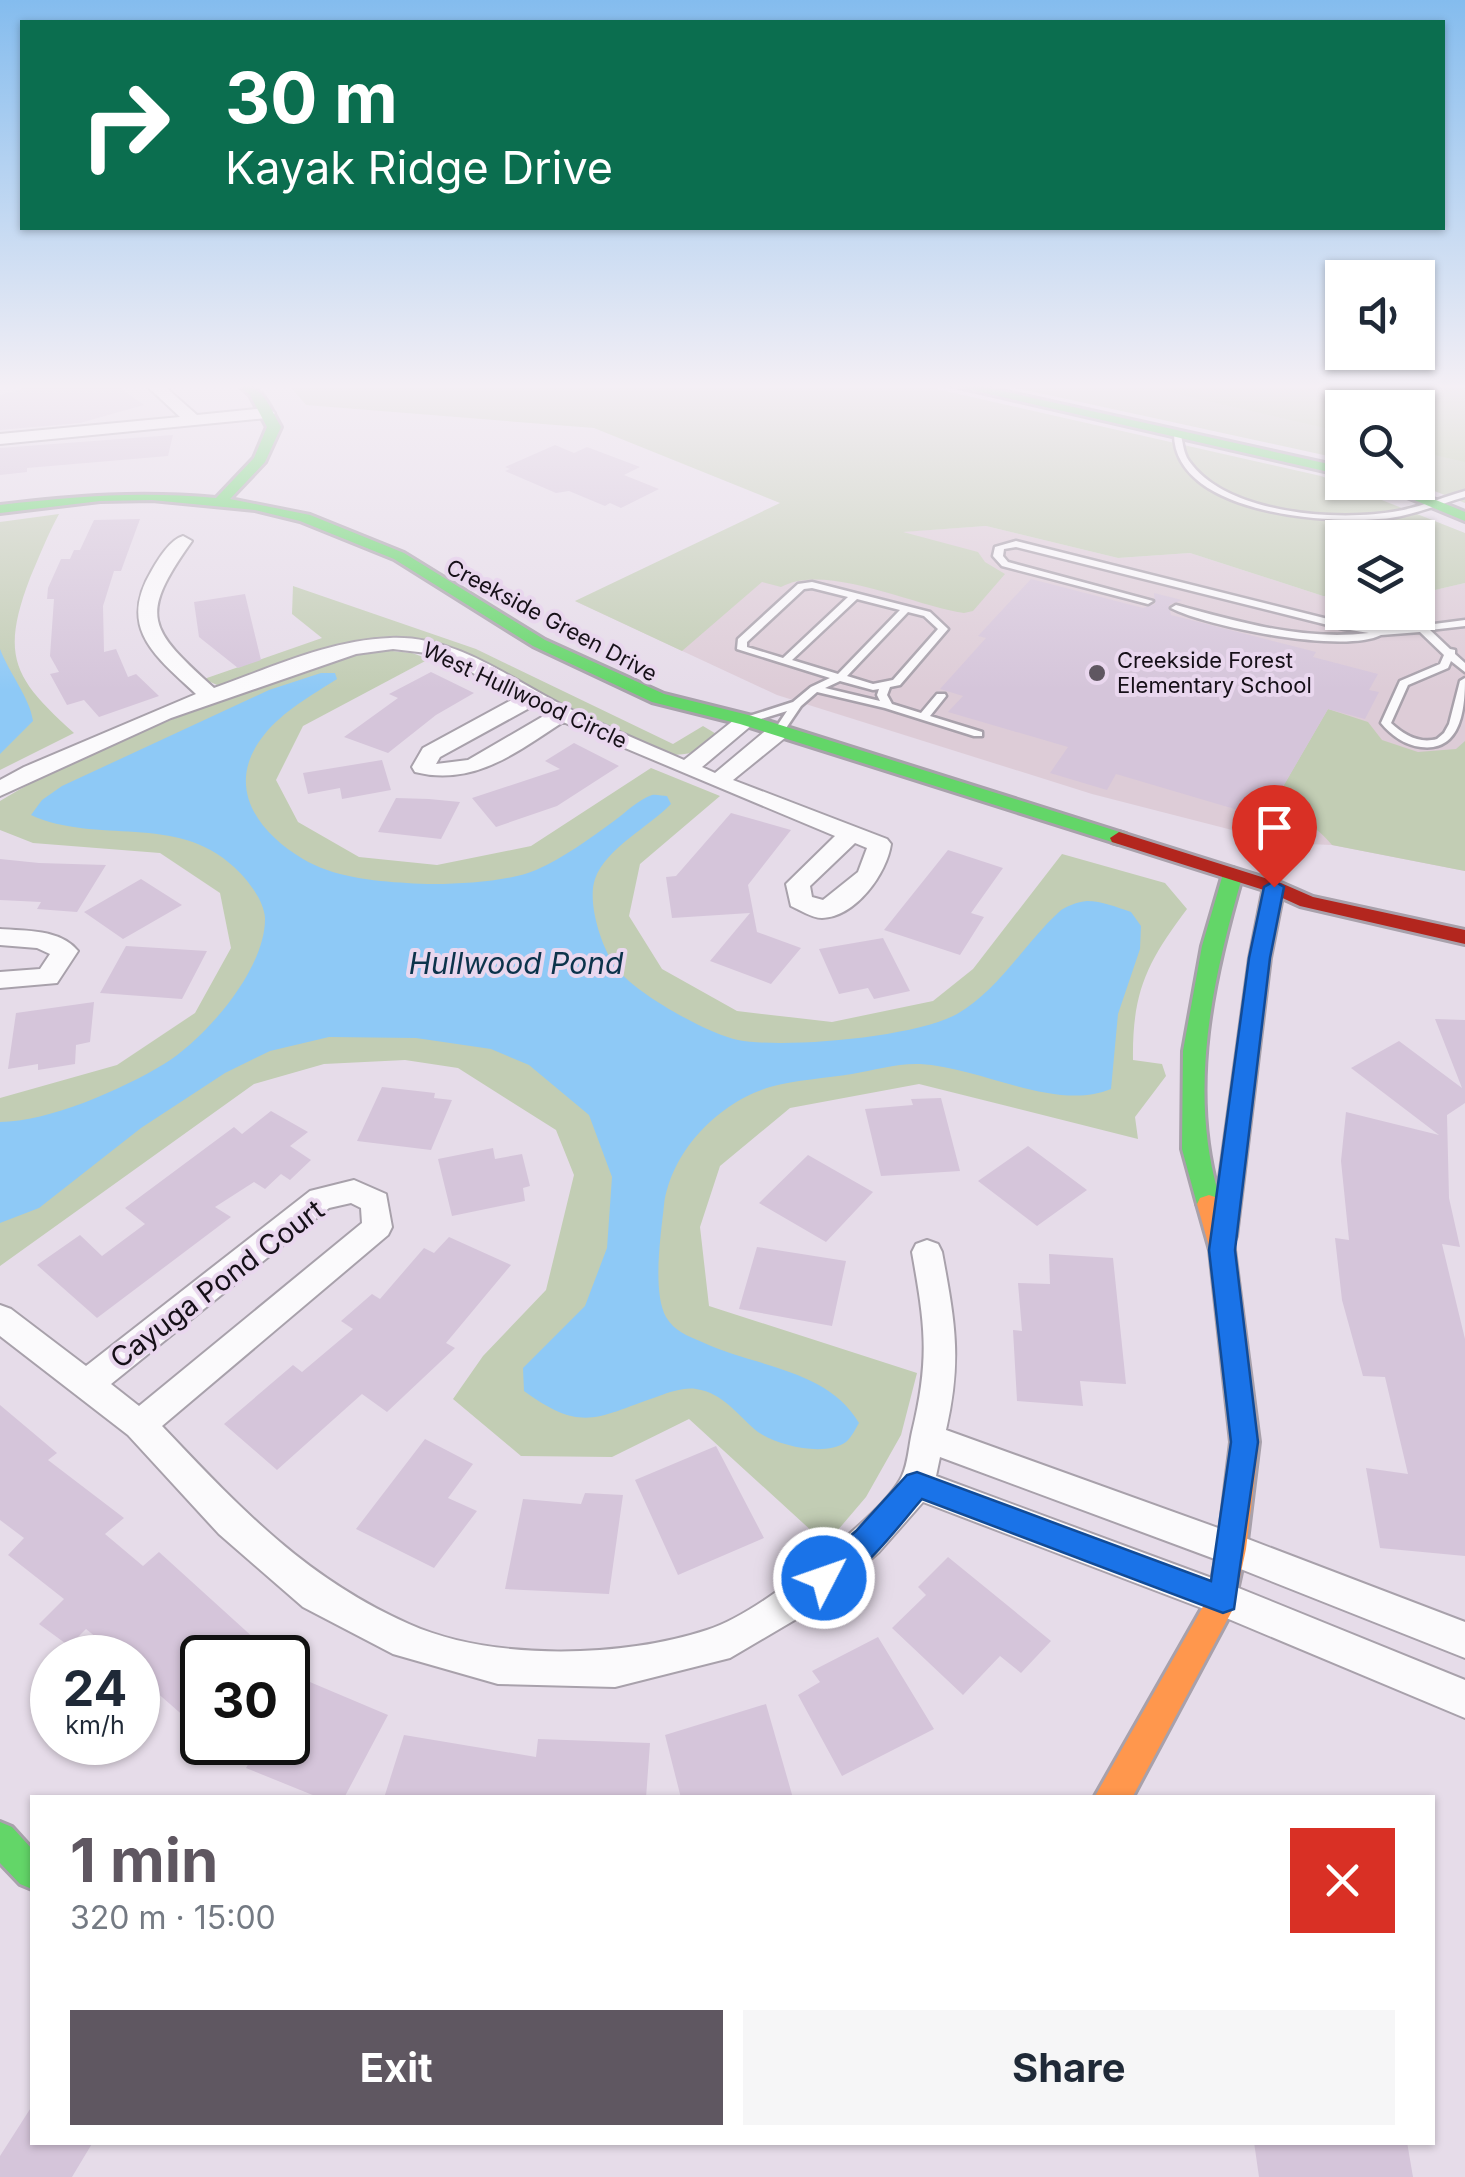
<!DOCTYPE html>
<html lang="en">
<head>
<meta charset="utf-8">
<style>
	:root { --surface:#fff; --page:#f6f6f7; --text:#1f2937; --muted:#747a83; --accent:#5f5761 }
	body { margin:0; font-family:Inter,sans-serif; background:var(--page); color:var(--text); height:100vh; display:flex; flex-direction:column; font-size:38px; white-space:nowrap }
	* { box-sizing:border-box; margin:0 }
	p { font-size:32px; color:var(--muted) }
	.icon { flex:none; width:55px; height:55px; fill:none; stroke:currentColor; stroke-width:2; stroke-linecap:round; stroke-linejoin:round }
	.map { position:relative; flex:1; overflow:hidden }
	.drawer { position:absolute; left:30px; top:1795px; width:1405px; height:350px; display:flex; flex-direction:column; background:var(--surface); border-radius:0px; box-shadow:0 2px 8px #0004 }
	.drawer>* { flex:none }
	.top-card { position:absolute; left:20px; top:20px; width:1425px; height:210px; border-radius:0px; box-shadow:0 2px 8px #0004; background:#0b6e4f; color:#fff; overflow:hidden }
	.fabs { position:absolute; left:1325px; top:260px; display:grid; gap:20px }
	.fabs a { display:grid; place-items:center; width:110px; height:110px; border-radius:0px; background:var(--surface); box-shadow:0 2px 8px #0004; font-size:50px }
	.speed { position:absolute; left:30px; top:1635px; display:flex; gap:20px; font-size:50px; font-weight:700; text-align:center }
	.speed>* { display:grid; place-content:center; width:130px; height:130px; border-radius:50%; background:var(--surface); box-shadow:0 2px 8px #0004; line-height:1 }
	.speed small { font-size:25px; font-weight:400 }
	.speed .limit { border:5px solid #111; border-radius:15px; background:#fff; color:#111 }
	.pin { position:absolute; display:grid; place-items:center; width:85px; height:85px; color:#fff; margin:-102px -42px; border-radius:50% 50% 50% 0; rotate:-45deg; box-shadow:0 0 10px #0007 }
	.pin .icon { rotate:45deg }
	.me { position:absolute; width:110px; margin:-55px; rotate:49deg; stroke-linejoin:round; filter:drop-shadow(0 0 8px #0008) }
	.turn { display:flex; align-items:center; gap:35px; height:210px; padding:0 40px; font-size:45px }
	.turn .icon { width:130px; height:130px; stroke-width:2.5 }
	.turn b { display:block; font-size:70px; line-height:85px }
	.round { display:grid; place-items:center; flex:none; width:105px; height:105px; border-radius:0px; background:var(--page) }
	.overview { display:flex; align-items:center; justify-content:space-between; height:170px; padding:0 40px }
	h1 { font-size:60px; font-weight:700; line-height:75px; color:var(--accent) }
	.primary-button { display:flex; gap:20px; margin-top:auto; padding:20px 40px }
	.primary-button a { flex:1; height:115px; border-radius:0px; background:var(--accent); color:#fff; font-size:40px; font-weight:700; line-height:115px; text-align:center }
	.primary-button a+a { background:var(--page); color:var(--text) }
	.map>svg:first-child { display:block }
	.education { fill:#ddccd7 }
	.green { fill:#c2cdb4 }
	.forest { fill:#bacca4 }
	.water { fill:#8ec9f6 }
	.building { fill:#d5c5da }
	.lines { fill:none; stroke-linecap:round; stroke-linejoin:round }
	.lane-casing { stroke:#a8a1ab; stroke-width:5 }
	.street-casing { stroke:#a8a1ab; stroke-width:4 }
	.fast-casing { stroke:#a8a1ab; stroke-width:6 }
	.slow-casing { stroke:#a8a1ab; stroke-width:6 }
	.jam-casing { stroke:#a8a1ab; stroke-width:6 }
	.lane { fill:#fbfafc; fill-rule:evenodd }
	.street { fill:#fbfafc; fill-rule:evenodd }
	.fast { fill:#63d668; fill-rule:evenodd }
	.slow { fill:#ff974d; fill-rule:evenodd }
	.jam { fill:#b3261e; fill-rule:evenodd }
	.route { fill:#1a73e8; stroke:#114b97; stroke-width:2.5 }
	.poi-dot { fill:#5f5761; stroke:#e9d7ee; stroke-width:4 }
	.labels { text-anchor:middle; stroke-width:8; stroke-linejoin:round; paint-order:stroke }
	.far-street-label { font-size:22px; fill:#161018; stroke:#e9d7ee }
	.far-poi-label { font-size:22px; fill:#161018; stroke:#e9d7ee; text-anchor:start }
	.street-label { font-size:28px; fill:#161018; stroke:#e9d7ee }
	.water-label { font-size:30px; font-style:italic; fill:#0c334b; stroke:#e9d7ee }
</style>
</head>
<body>
<div class="map">
<svg width="1465" height="2177" viewBox="0 0 1465 2177">
	<rect width="100%" height="100%" fill="#e6dce9"/>
	<!-- education -->
	<path class="education" d="M 986,526 L 1118,558 L 1190,553 L 1323,596 L 1342,597 L 1342,612 L 1418,612 L 1418,594 L 1465,583 L 1465,871 L 1332,845 L 1283,843 L 1092,794 L 777,695 L 575,601 L 899,532 Z"/>
	<!-- green -->
	<path class="green" d="M 289,385 L 919,385 L 1321,476 L 1465,533 L 1465,583 L 1418,594 L 1418,538 L 1342,538 L 1342,597 L 1323,596 L 1190,553 L 1118,558 L 986,526 L 903,532 L 978,552 L 985,562 L 1005,574 L 973,611 L 964,613 C 915,606 825,562 781,587 L 762,582 L 682,651 L 575,601 L 780,503 L 594,428 L 306,405 Z
		M 1002,385 L 1465,385 L 1465,503 L 1414,483 L 1418,482 L 1418,408 L 1342,408 L 1342,459 Z
		M 59,514 C 48,534 39,557 30,578 C 0,657 14,679 74,733 L 0,770 L 0,522 Z
		M 293,586 L 476,649 L 673,744 L 703,726 L 718,735 C 700,750 690,757 667,754 L 449,648 C 373,622 303,657 232,683 L 217,685 L 204,679 L 322,638 L 292,614 Z
		M 382,650 L 412,653 L 429,659 L 303,726 L 276,780 L 298,822 L 359,857 L 437,865 L 531,846 L 651,768 L 720,796 L 640,864 L 629,916 L 662,969 L 737,1011 L 832,1022 L 933,1001 L 973,969 L 1062,854 L 1165,883 L 1187,909 C 1147,962 1132,992 1133,1060 L 1162,1064 L 1166,1076 L 1135,1117 L 1138,1139 L 919,1084 L 790,1108 L 720,1166 L 700,1227 L 709,1306 L 917,1373 L 901,1435 L 866,1497 L 826,1544 L 689,1419 L 612,1457 L 521,1456 L 453,1399 L 483,1356 L 546,1290 L 574,1175 L 556,1130 L 458,1068 L 405,1060 L 324,1064 L 254,1084 L 0,1266 L 0,1098 L 117,1065 L 195,1013 L 231,948 L 220,893 L 160,853 L 33,843 L 0,830 L 0,801 C 109,735 231,699 349,655 Z
		M 1328,709 L 1368,722 L 1382,740 L 1418,752 L 1456,749 L 1465,741 L 1465,871 L 1332,845 C 1315,824 1296,816 1271,807 Z"/>
	<!-- forest -->
	<path class="forest" d="M 1139,385 L 1465,385 L 1465,462 L 1418,451 L 1418,408 L 1342,408 L 1342,432 Z"/>
	<!-- water -->
	<path class="water" d="M 0,649 C 9,673 30,698 33,721 L 0,754 Z
		M 321,673 L 335,673 L 337,679 C 312,695 283,711 264,735 C 224,785 256,831 303,859 C 333,877 373,881 407,883 C 440,886 507,883 536,870 C 565,857 589,839 614,821 C 625,813 639,799 652,795 C 656,794 663,796 667,796 L 671,804 C 649,827 606,848 595,879 C 587,902 601,946 615,966 C 632,992 708,1034 738,1040 C 785,1049 916,1037 957,1014 C 999,990 1024,944 1059,912 C 1065,906 1078,902 1087,901 C 1102,901 1116,907 1131,912 L 1141,926 L 1140,949 L 1118,1014 L 1111,1089 C 1056,1112 980,1067 920,1064 C 898,1063 874,1070 852,1074 C 826,1078 796,1080 770,1087 C 719,1102 671,1151 664,1205 C 661,1234 652,1291 666,1317 C 674,1331 688,1336 702,1342 C 755,1367 828,1369 859,1423 C 856,1428 851,1438 846,1442 C 825,1457 778,1446 758,1432 C 738,1416 724,1393 696,1389 C 685,1387 670,1392 659,1396 C 597,1417 583,1434 524,1391 L 523,1368 L 585,1306 L 607,1248 L 612,1177 L 589,1115 L 529,1065 L 491,1049 L 416,1038 L 329,1037 L 270,1051 L 225,1073 L 141,1128 L 39,1208 L 0,1223 L 0,1122 C 48,1122 123,1089 164,1064 C 205,1039 266,969 265,918 C 264,900 247,879 234,867 C 177,813 96,845 31,815 L 42,800 L 62,786 L 269,690 Z"/>
	<!-- building -->
	<path class="building" d="M 36,385 L 116,385 L 144,405 L 80,423 L 0,430 L 0,395 Z
		M 173,435 L 168,456 L 27,468 L 27,472 L 0,475 L 0,448 Z
		M 555,445 L 574,453 L 587,447 L 640,467 L 624,475 L 659,489 L 621,508 L 610,503 L 605,506 L 569,491 L 556,493 L 505,471 L 510,469 L 505,467 Z
		M 140,519 L 121,571 L 114,571 L 103,606 L 104,652 L 116,649 L 128,677 L 136,674 L 159,696 L 99,717 L 84,700 L 67,705 L 50,674 L 59,672 L 50,656 L 54,599 L 47,599 L 48,588 L 61,559 L 70,559 L 74,550 L 80,550 L 94,520 Z
		M 1031,579 L 1143,608 L 1155,604 L 1154,593 L 1182,600 L 1169,605 L 1171,615 L 1316,652 L 1313,657 L 1378,674 L 1369,690 L 1379,692 L 1365,719 L 1328,709 L 1265,818 L 1116,774 L 1107,790 L 1050,773 L 1068,747 L 948,712 L 963,696 L 940,689 L 986,638 L 978,636 Z
		M 245,594 L 261,660 L 238,668 L 199,637 L 194,602 Z
		M 431,672 L 474,693 L 436,715 L 388,753 L 344,737 L 398,698 L 389,694 Z
		M 574,743 L 619,766 L 557,806 L 496,827 L 472,798 L 560,769 L 545,761 Z
		M 382,760 L 391,790 L 342,799 L 340,788 L 308,794 L 303,773 Z
		M 396,798 L 429,799 L 460,802 L 441,839 L 378,832 Z
		M 731,813 L 791,830 L 748,885 L 757,932 L 801,948 L 771,984 L 710,961 L 750,913 L 672,918 L 666,877 L 676,876 Z
		M 948,850 L 1003,868 L 971,913 L 984,917 L 960,955 L 884,930 Z
		M 0,859 L 39,863 L 106,865 L 77,912 L 37,909 L 41,902 L 0,900 Z
		M 141,879 L 182,905 L 123,939 L 84,912 Z
		M 883,938 L 910,991 L 874,999 L 868,988 L 839,994 L 819,949 Z
		M 126,946 L 207,951 L 182,999 L 100,993 Z
		M 94,1002 L 90,1042 L 76,1045 L 75,1064 L 38,1070 L 38,1064 L 8,1069 L 16,1013 Z
		M 1435,1019 L 1465,1020 L 1465,1103 L 1447,1115 L 1449,1198 L 1460,1247 L 1442,1244 L 1465,1339 L 1465,1556 L 1380,1548 L 1366,1468 L 1408,1474 L 1385,1377 L 1363,1376 L 1342,1300 L 1335,1238 L 1349,1240 L 1341,1161 L 1346,1112 L 1439,1135 L 1351,1068 L 1399,1041 L 1462,1088 Z
		M 382,1087 L 435,1093 L 434,1098 L 452,1100 L 431,1150 L 357,1141 Z
		M 941,1098 L 960,1171 L 881,1176 L 865,1109 L 913,1105 L 911,1099 Z
		M 271,1111 L 308,1132 L 290,1146 L 311,1160 L 290,1180 L 281,1174 L 265,1189 L 254,1182 L 215,1207 L 231,1217 L 97,1318 L 37,1265 L 80,1235 L 102,1256 L 145,1224 L 125,1208 L 234,1127 L 242,1134 Z
		M 1028,1146 L 1087,1190 L 1037,1226 L 978,1181 Z
		M 493,1148 L 495,1159 L 522,1154 L 530,1186 L 523,1188 L 525,1201 L 452,1216 L 438,1159 Z
		M 808,1155 L 873,1192 L 826,1242 L 759,1203 Z
		M 449,1237 L 511,1265 L 446,1343 L 455,1348 L 387,1412 L 362,1394 L 277,1470 L 224,1424 L 293,1365 L 302,1372 L 353,1329 L 341,1321 L 372,1294 L 380,1299 L 424,1248 L 434,1253 Z
		M 757,1247 L 846,1261 L 832,1326 L 739,1309 Z
		M 1049,1254 L 1113,1258 L 1126,1384 L 1080,1381 L 1083,1406 L 1017,1401 L 1013,1330 L 1022,1331 L 1018,1283 L 1050,1284 Z
		M 0,1405 L 57,1453 L 48,1460 L 124,1518 L 105,1534 L 143,1566 L 159,1552 L 276,1658 L 202,1658 L 202,1732 L 139,1677 L 143,1674 L 138,1670 L 138,1658 L 122,1658 L 86,1629 L 69,1646 L 39,1624 L 64,1599 L 8,1555 L 24,1538 L 0,1520 Z
		M 425,1439 L 473,1464 L 448,1498 L 477,1511 L 434,1568 L 356,1529 Z
		M 716,1446 L 764,1538 L 678,1575 L 635,1480 Z
		M 585,1493 L 623,1495 L 609,1594 L 505,1589 L 523,1499 L 581,1504 Z
		M 948,1557 L 1051,1641 L 1021,1673 L 1000,1656 L 963,1695 L 892,1628 L 926,1595 L 918,1587 Z
		M 878,1637 L 934,1729 L 842,1776 L 798,1695 L 820,1682 L 812,1671 Z
		M 298,1677 L 388,1715 L 344,1798 L 320,1798 L 246,1768 L 261,1742 L 288,1742 L 288,1696 Z
		M 766,1704 L 793,1798 L 681,1798 L 665,1735 Z
		M 404,1735 L 536,1757 L 538,1739 L 650,1743 L 646,1798 L 384,1798 Z
		M 32,2106 L 32,2142 L 93,2142 L 72,2177 L 0,2177 L 0,2156 Z
		M 1254,2142 L 1407,2142 L 1413,2177 L 1259,2177 Z"/>
	<g class="lines">
		<!-- lane casing -->
		<g class="lane-casing">
			<path id="lane" d="M 1174,432 L 1180,432 C 1183,441 1183,453 1189,461 C 1227,515 1340,522 1398,511 C 1421,507 1443,497 1465,491 L 1465,497 C 1440,504 1416,514 1390,518 C 1332,525 1172,515 1174,432 Z
				M 1016,541 L 1344,623 L 1388,630 L 1465,620 L 1465,626 L 1430,630 L 1450,649 L 1455,650 L 1455,654 L 1465,663 L 1465,672 L 1451,661 L 1448,668 L 1408,685 L 1391,723 C 1404,735 1419,744 1437,739 L 1444,733 L 1449,724 L 1460,681 L 1465,678 C 1465,707 1462,752 1421,747 C 1404,745 1391,735 1381,723 L 1400,681 L 1440,664 L 1444,655 L 1420,632 L 1381,635 C 1344,654 1208,627 1171,608 L 1176,605 C 1240,622 1302,641 1369,633 L 1344,629 L 1016,547 L 1004,549 L 1003,556 L 1008,562 L 1153,601 L 1148,604 L 1002,566 L 993,556 L 995,547 Z
				M 812,582 L 930,612 L 948,629 L 900,685 L 890,687 L 887,695 L 892,704 L 921,713 L 937,694 L 945,694 L 946,696 L 930,716 L 982,732 L 982,736 L 974,736 L 885,708 L 817,692 L 801,706 L 782,734 L 774,734 L 773,732 L 787,711 L 751,722 L 743,722 L 743,718 L 793,702 L 811,687 L 830,678 L 737,649 L 738,639 L 798,584 ZM 812,588 L 848,597 L 783,658 L 747,647 L 747,642 L 804,589 ZM 857,599 L 900,610 L 838,674 L 792,660 ZM 908,612 L 924,616 L 938,629 L 893,680 L 873,684 L 847,676 ZM 840,681 L 873,690 L 879,689 L 877,695 L 880,701 L 825,688 Z"/>
		</g>
		<!-- street casing -->
		<g class="street-casing">
			<path id="street" d="M 146,385 L 163,385 L 197,415 L 267,408 L 275,413 L 267,418 L 0,444 L 0,434 L 180,417 Z
				M 183,536 L 192,541 C 138,617 148,628 214,688 C 270,668 330,640 390,638 C 456,635 510,679 566,707 C 604,726 645,743 684,760 L 739,716 L 753,716 L 757,720 L 753,724 L 702,767 L 715,773 L 770,727 L 786,727 L 789,732 L 786,737 L 733,780 L 887,839 L 891,844 C 887,873 856,917 822,918 C 812,918 800,910 791,906 L 786,884 L 835,836 L 563,722 C 517,752 473,787 415,772 L 412,767 L 423,748 L 517,697 L 462,667 L 427,653 L 393,649 L 356,654 L 171,718 L 0,796 L 0,780 L 24,767 L 196,694 C 155,656 117,628 152,570 C 159,558 170,540 183,536 ZM 533,706 L 547,714 L 468,760 L 436,764 L 440,757 ZM 855,843 L 867,848 L 858,872 L 823,900 L 812,897 L 810,886 Z
				M 0,929 C 26,931 60,929 78,951 L 57,983 L 0,988 L 0,972 L 40,969 L 50,954 L 37,948 L 0,945 Z
				M 354,1180 L 386,1194 L 392,1227 L 388,1235 L 162,1426 C 239,1507 305,1578 409,1624 C 491,1661 623,1658 707,1630 C 748,1617 800,1575 834,1547 C 853,1531 891,1499 902,1476 C 908,1464 909,1445 912,1432 C 930,1358 925,1325 912,1252 L 916,1244 L 927,1240 L 938,1244 L 942,1252 C 955,1322 962,1360 946,1430 L 1232,1533 L 1465,1622 L 1465,1658 L 1223,1562 L 940,1457 L 936,1476 L 1236,1587 L 1465,1680 L 1465,1718 L 1212,1612 L 923,1502 L 879,1552 L 815,1608 L 730,1658 L 615,1687 L 498,1684 L 393,1654 L 303,1607 L 219,1534 L 128,1435 L 0,1336 L 0,1305 L 11,1309 L 86,1366 L 310,1191 ZM 351,1203 L 361,1208 L 362,1223 L 139,1406 L 111,1384 L 329,1208 Z"/>
		</g>
		<!-- fast casing -->
		<g class="fast-casing">
			<path id="fast" d="M 239,385 C 264,385 269,407 281,427 L 265,462 L 230,499 L 310,515 L 404,553 L 545,640 L 664,694 L 752,716 L 1126,834 L 1128,838 L 1119,844 L 1112,842 L 740,724 L 652,702 L 533,646 L 394,559 L 300,521 L 255,510 L 152,500 L 100,501 L 0,513 L 0,505 C 76,496 140,491 216,498 L 254,458 L 267,427 L 250,395 Z
				M 950,385 L 975,385 L 1342,467 L 1342,475 Z
				M 1371,482 L 1392,482 L 1465,512 L 1465,521 Z
				M 1233,868 L 1243,874 C 1213,977 1188,1087 1218,1192 L 1250,958 L 1264,887 L 1274,881 L 1284,887 L 1270,958 L 1236,1236 L 1233,1243 L 1215,1243 L 1212,1236 L 1215,1211 L 1200,1210 L 1197,1204 L 1182,1149 L 1183,1051 L 1202,946 L 1223,874 Z
				M 0,1822 L 12,1827 L 32,1849 L 32,1889 L 20,1884 L 0,1863 Z"/>
		</g>
		<!-- slow casing -->
		<g class="slow-casing">
			<path id="slow" d="M 1209,1195 L 1218,1198 L 1221,1204 L 1234,1250 L 1259,1442 L 1246,1549 L 1233,1609 L 1132,1798 L 1094,1798 L 1209,1596 L 1218,1549 L 1231,1442 L 1210,1250 L 1197,1204 L 1200,1198 Z"/>
		</g>
		<!-- jam casing -->
		<g class="jam-casing">
			<path id="jam" d="M 1119,832 L 1281,883 L 1313,897 L 1465,930 L 1465,944 L 1300,906 L 1267,891 L 1112,842 L 1110,838 Z"/>
		</g>
		<!-- lane -->
		<use href="#lane" class="lane"/>
		<!-- street -->
		<use href="#street" class="street"/>
		<!-- fast -->
		<use href="#fast" class="fast"/>
		<!-- slow -->
		<use href="#slow" class="slow"/>
		<!-- jam -->
		<use href="#jam" class="jam"/>
	</g>
	<!-- sky -->
	<linearGradient id="sky" x2="0" y2="1"><stop stop-color="#84bcee"/><stop offset="0.56" stop-color="#f4eff5"/><stop offset="1" stop-color="#f4eff5" stop-opacity="0"/></linearGradient>
	<rect width="1465" height="690" fill="url(#sky)"/>
	<!-- route -->
	<path class="route" d="M 1274,881 L 1284,887 L 1270,958 L 1235,1250 L 1258,1442 L 1234,1609 L 1223,1613 L 922,1499 C 895,1530 863,1576 824,1591 L 813,1587 L 809,1578 L 813,1568 L 856,1531 L 907,1475 L 917,1472 L 1211,1581 L 1231,1442 L 1209,1250 L 1249,958 L 1264,887 Z"/>
	<!-- markers -->
	<circle class="poi-dot" cx="1097" cy="673" r="10"/>
	<g class="labels">
		<!-- far-street labels -->
		<g class="far-street-label">
			<text transform="translate(552 620) rotate(28)" y="8">Creekside Green Drive</text>
			<text transform="translate(525 695) rotate(25)" y="8">West Hullwood Circle</text>
		</g>
		<!-- far-poi labels -->
		<g class="far-poi-label">
			<text x="1117" y="668">Creekside Forest<tspan x="1117" dy="25">Elementary School</tspan></text>
		</g>
		<!-- street labels -->
		<g class="street-label">
			<text transform="translate(217 1284) rotate(-37)" y="10">Cayuga Pond Court</text>
		</g>
		<!-- water labels -->
		<g class="water-label">
			<text x="516" y="974">Hullwood Pond</text>
		</g>
	</g>
</svg>
<div class="fabs">
<a><svg class="icon" aria-label="sound" viewBox="0 0 24 24"><path d="M4 9h4l5-4v14l-5-4H4zM17 9q2 3 0 6"/></svg></a>
<a><svg class="icon" aria-label="search" viewBox="0 0 24 24"><circle cx="10" cy="10" r="6"/><path d="M15 15l6 6"/></svg></a>
<a><svg class="icon" aria-label="layers" viewBox="0 0 24 24"><path d="M12 4l9 5-9 5-9-5zM3 14l9 5 9-5"/></svg></a>
</div>
<div class="speed"><div>24<small>km/h</small></div><div class="limit">30</div></div>
<div class="pin" style="left:1274px;top:887px;background:#d93025"><svg class="icon" aria-label="arrive" viewBox="0 0 24 24"><path d="M6 21V4h12l-3 4 3 4H6"/></svg></div>
<svg class="me" style="left:824px;top:1578px" viewBox="-20 -20 40 40"><circle r="17" fill="#1a73e8" stroke="#fff" stroke-width="3"/><path d="M0-11L8 9 0 5-8 9z" fill="#fff"/></svg>
<div class="top-card">
<div class="turn"><svg class="icon" aria-label="right" viewBox="0 0 24 24"><path d="M7 20v-9h11M14 6l5 5-5 5"/></svg><div><b>30 m</b>Kayak Ridge Drive</div></div>
</div>
<section class="drawer">
<div class="overview"><div><h1>1 min</h1><p>320 m · 15:00</p></div><a class="round" style="background:#d93025;color:#fff"><svg class="icon" aria-label="close" viewBox="0 0 24 24"><path d="M6 6l12 12M18 6L6 18"/></svg></a></div>
<div class="primary-button"><a>Exit</a><a>Share</a></div>
</section>
</div>
</body>
</html>
